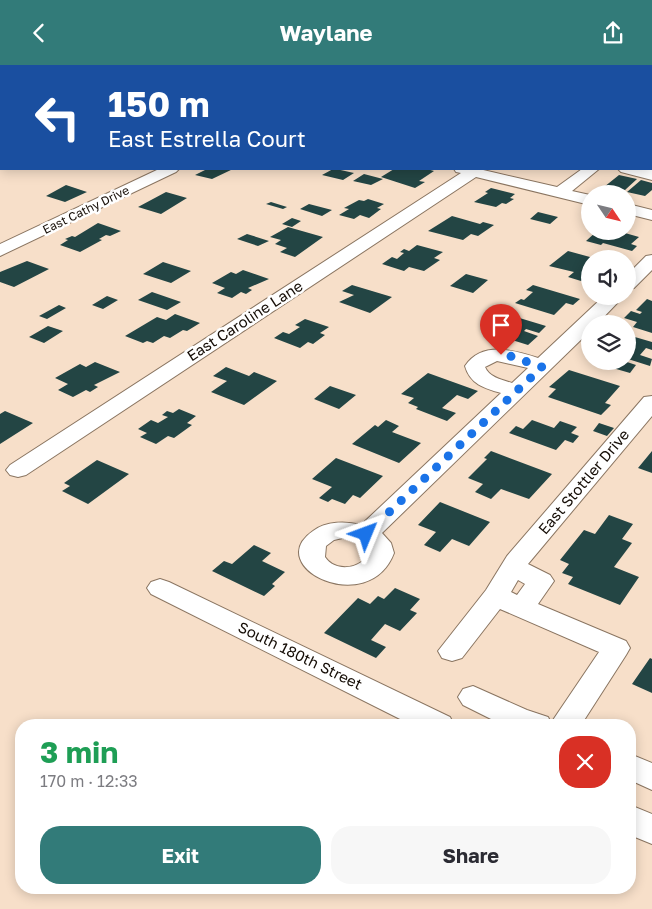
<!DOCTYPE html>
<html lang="en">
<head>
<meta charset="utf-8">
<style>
	:root { --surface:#fff; --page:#f7f7f7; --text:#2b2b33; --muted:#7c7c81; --accent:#327b79 }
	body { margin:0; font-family:"Golos Text",sans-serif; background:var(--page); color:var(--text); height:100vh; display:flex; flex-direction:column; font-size:19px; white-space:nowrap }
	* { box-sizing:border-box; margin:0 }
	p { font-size:16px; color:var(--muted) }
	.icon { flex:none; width:28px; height:28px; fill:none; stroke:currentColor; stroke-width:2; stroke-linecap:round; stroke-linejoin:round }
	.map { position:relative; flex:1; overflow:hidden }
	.drawer { position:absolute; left:15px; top:654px; width:621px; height:175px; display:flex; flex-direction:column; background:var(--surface); border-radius:20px; box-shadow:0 2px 12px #0003 }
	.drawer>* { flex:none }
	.guide { position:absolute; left:0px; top:0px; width:652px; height:105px; box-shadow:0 2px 12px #0003; background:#1a4fa0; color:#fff; overflow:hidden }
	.needle { width:32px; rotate:125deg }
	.controls { position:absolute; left:581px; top:120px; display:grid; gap:10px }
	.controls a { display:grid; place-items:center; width:55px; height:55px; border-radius:50%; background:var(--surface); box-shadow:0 2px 12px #0003; font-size:25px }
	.pin { position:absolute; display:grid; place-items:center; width:42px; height:42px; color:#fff; margin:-51px -21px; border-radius:50% 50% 50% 0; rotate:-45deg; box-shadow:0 0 5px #0007 }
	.pin .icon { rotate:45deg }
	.me { position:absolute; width:55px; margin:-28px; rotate:46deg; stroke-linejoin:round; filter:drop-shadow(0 0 4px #0008) }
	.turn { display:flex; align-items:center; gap:18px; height:105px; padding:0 25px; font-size:22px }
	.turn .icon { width:65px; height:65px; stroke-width:2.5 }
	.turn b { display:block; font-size:35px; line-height:42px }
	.round { display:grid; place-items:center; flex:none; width:52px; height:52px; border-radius:20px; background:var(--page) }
	.head { display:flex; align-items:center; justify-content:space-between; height:85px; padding:0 25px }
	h1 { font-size:30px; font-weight:700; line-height:38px; color:#1e9e55 }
	.cta { display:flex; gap:10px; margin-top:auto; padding:10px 25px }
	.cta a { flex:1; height:58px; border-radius:20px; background:var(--accent); color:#fff; font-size:20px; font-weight:700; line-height:58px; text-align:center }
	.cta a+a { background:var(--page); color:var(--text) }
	header { display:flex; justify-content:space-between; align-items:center; height:65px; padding:0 25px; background:var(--accent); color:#fff; font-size:22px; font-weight:700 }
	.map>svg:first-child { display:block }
	.building { fill:#234544 }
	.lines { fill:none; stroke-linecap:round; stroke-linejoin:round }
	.minor-casing { stroke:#8a7561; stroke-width:2 }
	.highway-casing { stroke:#8a7561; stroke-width:2 }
	.minor { fill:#fff; fill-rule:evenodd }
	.highway { fill:#fff; fill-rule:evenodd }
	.route { stroke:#1a73e8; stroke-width:9; stroke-dasharray:0 16.2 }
	.labels { text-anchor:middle; stroke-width:5; stroke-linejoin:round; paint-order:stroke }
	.far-street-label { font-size:12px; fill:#150d06; stroke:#fff }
	.street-label { font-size:15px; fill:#150d06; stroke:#fff }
</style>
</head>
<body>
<header><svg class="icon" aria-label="back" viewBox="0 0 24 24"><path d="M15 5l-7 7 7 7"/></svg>Waylane<svg class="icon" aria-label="share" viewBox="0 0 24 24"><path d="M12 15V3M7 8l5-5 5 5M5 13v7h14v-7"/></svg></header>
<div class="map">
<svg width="652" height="844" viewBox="0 0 652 844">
	<rect width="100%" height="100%" fill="#f7dfc9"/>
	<!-- building -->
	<path class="building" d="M 207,104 L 233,104 L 212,114 L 195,110 Z
		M 333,104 L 336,104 L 354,108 L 343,115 L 322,110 Z
		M 394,104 L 427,104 L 434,106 L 419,116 L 425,117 L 415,123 L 381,112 Z
		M 364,109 L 383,114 L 371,120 L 353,116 Z
		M 619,110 L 637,114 L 625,125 L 604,122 Z
		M 641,115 L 652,118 L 652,125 L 645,131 L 627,127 Z
		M 66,120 L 87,127 L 65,137 L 46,131 Z
		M 491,123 L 515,129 L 510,133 L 514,134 L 506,139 L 502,138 L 496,142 L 474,137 L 488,128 L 485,127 Z
		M 166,127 L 187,133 L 161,149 L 138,142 Z
		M 368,134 L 384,139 L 377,143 L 381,144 L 369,153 L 360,150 L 354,154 L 339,150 L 349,144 L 344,143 L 359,135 L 364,136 Z
		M 271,137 L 287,142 L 283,144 L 266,139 Z
		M 309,139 L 332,145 L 322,151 L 300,144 Z
		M 538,147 L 558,152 L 550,159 L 530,154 Z
		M 452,151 L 480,159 L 483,157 L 494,160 L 478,171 L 471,169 L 463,175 L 428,166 Z
		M 292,153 L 301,156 L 292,162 L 282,159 Z
		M 98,158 L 121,166 L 110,171 L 106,170 L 99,174 L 102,175 L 80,187 L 60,180 L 68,175 L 65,174 L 72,171 L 75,172 Z
		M 288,162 L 323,172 L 295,192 L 280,187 L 287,183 L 275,179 L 281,175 L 270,172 Z
		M 597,166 L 618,166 L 639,172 L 631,179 L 637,181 L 632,186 L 603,178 L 601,180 L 586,176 Z
		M 247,169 L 269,176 L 258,181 L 237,174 Z
		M 417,180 L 443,187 L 434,193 L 440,195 L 424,206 L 409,202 L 404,206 L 382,199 L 392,192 L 397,194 L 404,188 L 400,187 L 404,184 L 409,186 Z
		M 568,186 L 590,192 L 590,212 L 587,211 L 581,216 L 568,212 L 574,207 L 549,201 Z
		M 27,196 L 49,204 L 14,222 L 0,217 L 0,207 Z
		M 163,197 L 191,206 L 171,218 L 143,209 Z
		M 243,205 L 269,214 L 248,223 L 252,225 L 246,229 L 241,227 L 232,233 L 217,228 L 225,223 L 212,218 L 231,207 L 236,209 Z
		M 466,209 L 488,215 L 473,228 L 450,221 Z
		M 352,220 L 392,232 L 370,248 L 339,237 L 354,230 L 342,226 Z
		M 533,220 L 580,234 L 573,240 L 566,238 L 554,250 L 515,238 L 521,234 L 524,235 L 533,227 L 526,225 Z
		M 152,227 L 181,237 L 167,245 L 138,235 Z
		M 107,231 L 118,235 L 103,244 L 92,240 Z
		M 647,234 L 652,236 L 652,268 L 633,262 L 637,257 L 624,253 L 631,246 L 640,249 L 642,247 L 636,245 Z
		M 59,240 L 66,243 L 47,254 L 39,251 Z
		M 175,249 L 200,258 L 187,266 L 183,265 L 170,273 L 164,271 L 153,278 L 147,276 L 143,278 L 125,271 L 157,252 L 166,255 Z
		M 506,249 L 546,261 L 539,268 L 526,264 L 524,266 L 538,271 L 528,280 L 486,267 Z
		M 305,254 L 329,262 L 320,268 L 325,270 L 313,279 L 308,277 L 300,283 L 274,273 L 283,267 L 289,269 L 300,262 L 295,260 Z
		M 48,261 L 63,266 L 44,278 L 29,272 Z
		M 628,270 L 652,277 L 652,285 L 646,283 L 640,290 L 652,294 L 650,301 L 628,294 Z
		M 601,296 L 624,296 L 636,300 L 630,308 L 599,299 Z
		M 95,297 L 120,307 L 94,320 L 98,322 L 90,327 L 86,325 L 73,332 L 58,325 L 68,319 L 55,313 L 80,299 L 86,302 Z
		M 226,302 L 249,311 L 254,307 L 277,316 L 244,340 L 211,327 L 227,316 L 213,311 Z
		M 569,305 L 620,321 L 605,338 L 611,340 L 601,350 L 548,332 L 556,324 L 549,322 Z
		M 428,308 L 478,326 L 468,334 L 457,330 L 442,343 L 456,348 L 447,356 L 416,344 L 418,342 L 408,338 L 414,333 L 401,329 Z
		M 330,321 L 356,330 L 339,344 L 314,334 Z
		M 179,344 L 196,351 L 187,358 L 192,360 L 174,373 L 168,371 L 156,379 L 140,372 L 147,368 L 138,364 L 151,355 L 158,358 L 168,352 L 162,350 L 167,346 L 173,348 Z
		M 5,346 L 33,358 L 0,379 L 0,349 Z
		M 386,355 L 399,361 L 392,367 L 421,378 L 399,398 L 352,379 L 375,360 L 378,362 Z
		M 532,355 L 554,363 L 560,356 L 577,362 L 571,368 L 579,371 L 573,378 L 565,375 L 556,385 L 509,368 L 516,361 L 523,364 Z
		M 599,358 L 614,363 L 607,371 L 593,366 Z
		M 491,386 L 552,409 L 529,434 L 501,424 L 491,434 L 475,427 L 483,419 L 468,413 L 487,394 L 484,393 Z
		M 652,386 L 652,408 L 638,403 Z
		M 336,393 L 383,411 L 360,433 L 353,430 L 345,439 L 332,434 L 328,437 L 319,433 L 332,422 L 312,414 Z
		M 97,395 L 129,409 L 88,439 L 62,426 L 70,421 L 64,418 Z
		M 440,437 L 490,457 L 469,481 L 452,474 L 440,487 L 424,480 L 436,467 L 418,460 Z
		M 609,450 L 633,459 L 622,474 L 632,478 L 614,502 L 639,512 L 620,540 L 568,519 L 573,512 L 562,508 L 569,499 L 560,495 L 584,465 L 595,469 Z
		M 254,480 L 271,488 L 262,496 L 285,507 L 272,519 L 275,521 L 264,531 L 212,506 L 224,496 L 232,499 Z
		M 395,523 L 420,534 L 410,545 L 417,548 L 400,566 L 385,559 L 371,575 L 386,582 L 376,593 L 324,568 L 358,533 L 370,539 L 378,531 L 384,534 Z
		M 650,593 L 652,594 L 652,628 L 632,619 Z"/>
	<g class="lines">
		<!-- minor casing -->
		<g class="minor-casing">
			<path id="minor" d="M 546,0 L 563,0 L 564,1 L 547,1 Z
				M 651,50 L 652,50 L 652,58 L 651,58 Z
				M 651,84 L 652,84 L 652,92 L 651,92 Z
				M 159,104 L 179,104 L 176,107 L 0,191 L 0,179 Z
				M 454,104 L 479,104 L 557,122 L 582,104 L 599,104 L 572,126 L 590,130 L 590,140 L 476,112 L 26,410 L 18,412 L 10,410 L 6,405 L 10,400 L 461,108 L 456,107 Z
				M 618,104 L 652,105 L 652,115 L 621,107 Z
				M 628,139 L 652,145 L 652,155 L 628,149 Z
				M 652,190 L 652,205 L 634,223 L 628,224 L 628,209 L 646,191 Z
				M 604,231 L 624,231 L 597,259 L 590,259 L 590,266 L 382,468 L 391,478 L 394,488 C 369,554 261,502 313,466 C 326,456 346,456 361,460 L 501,328 C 484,323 470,319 465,301 C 482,276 513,285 538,293 ZM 497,296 L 528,303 L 512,318 C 502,315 489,312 485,302 ZM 347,472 C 397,485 343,519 325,492 L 326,481 L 334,475 Z
				M 652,331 L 652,351 L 528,499 L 550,510 L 554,516 L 538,539 L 626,576 L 630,583 L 626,590 L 581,660 L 503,660 L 463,640 L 458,632 L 463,624 L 473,621 L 527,645 L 548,652 L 551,658 L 599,587 L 500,544 L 462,593 L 452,596 L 442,593 L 438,586 L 486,525 L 507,491 L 644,332 ZM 518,515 L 525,519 L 517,530 L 511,527 Z
				M 160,514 L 169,517 L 450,652 L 454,660 L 412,660 L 151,529 L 147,523 L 151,517 Z
				M 630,689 L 652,698 L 652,725 L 630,715 Z
				M 630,740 L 652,749 L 652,779 L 630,770 Z"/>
		</g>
		<!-- highway casing -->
		<g class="highway-casing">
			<path id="highway" d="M 1,26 L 1,36 L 0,37 L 0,27 Z"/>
		</g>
		<!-- minor -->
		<use href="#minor" class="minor"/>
		<!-- highway -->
		<use href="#highway" class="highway"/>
	</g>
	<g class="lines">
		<!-- route -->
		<path class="route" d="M 366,469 L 542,302 L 510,291 L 501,290"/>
	</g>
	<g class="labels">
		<!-- far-street labels -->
		<g class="far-street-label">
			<text transform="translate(86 145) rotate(-26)" y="4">East Cathy Drive</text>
		</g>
		<!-- street labels -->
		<g class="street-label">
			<text transform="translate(245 256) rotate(-33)" y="5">East Caroline Lane</text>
			<text transform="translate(584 417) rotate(-50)" y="5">East Stottler Drive</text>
			<text transform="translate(300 591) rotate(26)" y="5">South 180th Street</text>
		</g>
	</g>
</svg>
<div class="controls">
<a><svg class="needle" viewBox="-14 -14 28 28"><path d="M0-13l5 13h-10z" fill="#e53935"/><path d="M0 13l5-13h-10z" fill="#7c7c81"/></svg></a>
<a><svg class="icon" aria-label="sound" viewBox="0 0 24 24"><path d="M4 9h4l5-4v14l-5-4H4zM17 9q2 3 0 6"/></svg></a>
<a><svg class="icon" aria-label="layers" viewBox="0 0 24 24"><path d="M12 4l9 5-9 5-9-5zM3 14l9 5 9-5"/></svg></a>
</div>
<div class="pin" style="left:501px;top:290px;background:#d93025"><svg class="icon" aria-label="arrive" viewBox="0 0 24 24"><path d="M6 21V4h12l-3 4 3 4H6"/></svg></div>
<svg class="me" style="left:366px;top:469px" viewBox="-20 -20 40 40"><path d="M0-17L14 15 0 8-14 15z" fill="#1a73e8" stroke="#fff" stroke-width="4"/></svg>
<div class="guide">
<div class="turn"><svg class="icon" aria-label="left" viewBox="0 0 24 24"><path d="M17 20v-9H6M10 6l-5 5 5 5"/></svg><div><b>150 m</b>East Estrella Court</div></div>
</div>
<section class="drawer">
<div class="head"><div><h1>3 min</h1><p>170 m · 12:33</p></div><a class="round" style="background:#d93025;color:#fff"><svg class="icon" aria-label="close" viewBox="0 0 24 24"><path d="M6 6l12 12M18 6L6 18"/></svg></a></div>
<div class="cta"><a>Exit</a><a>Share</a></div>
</section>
</div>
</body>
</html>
